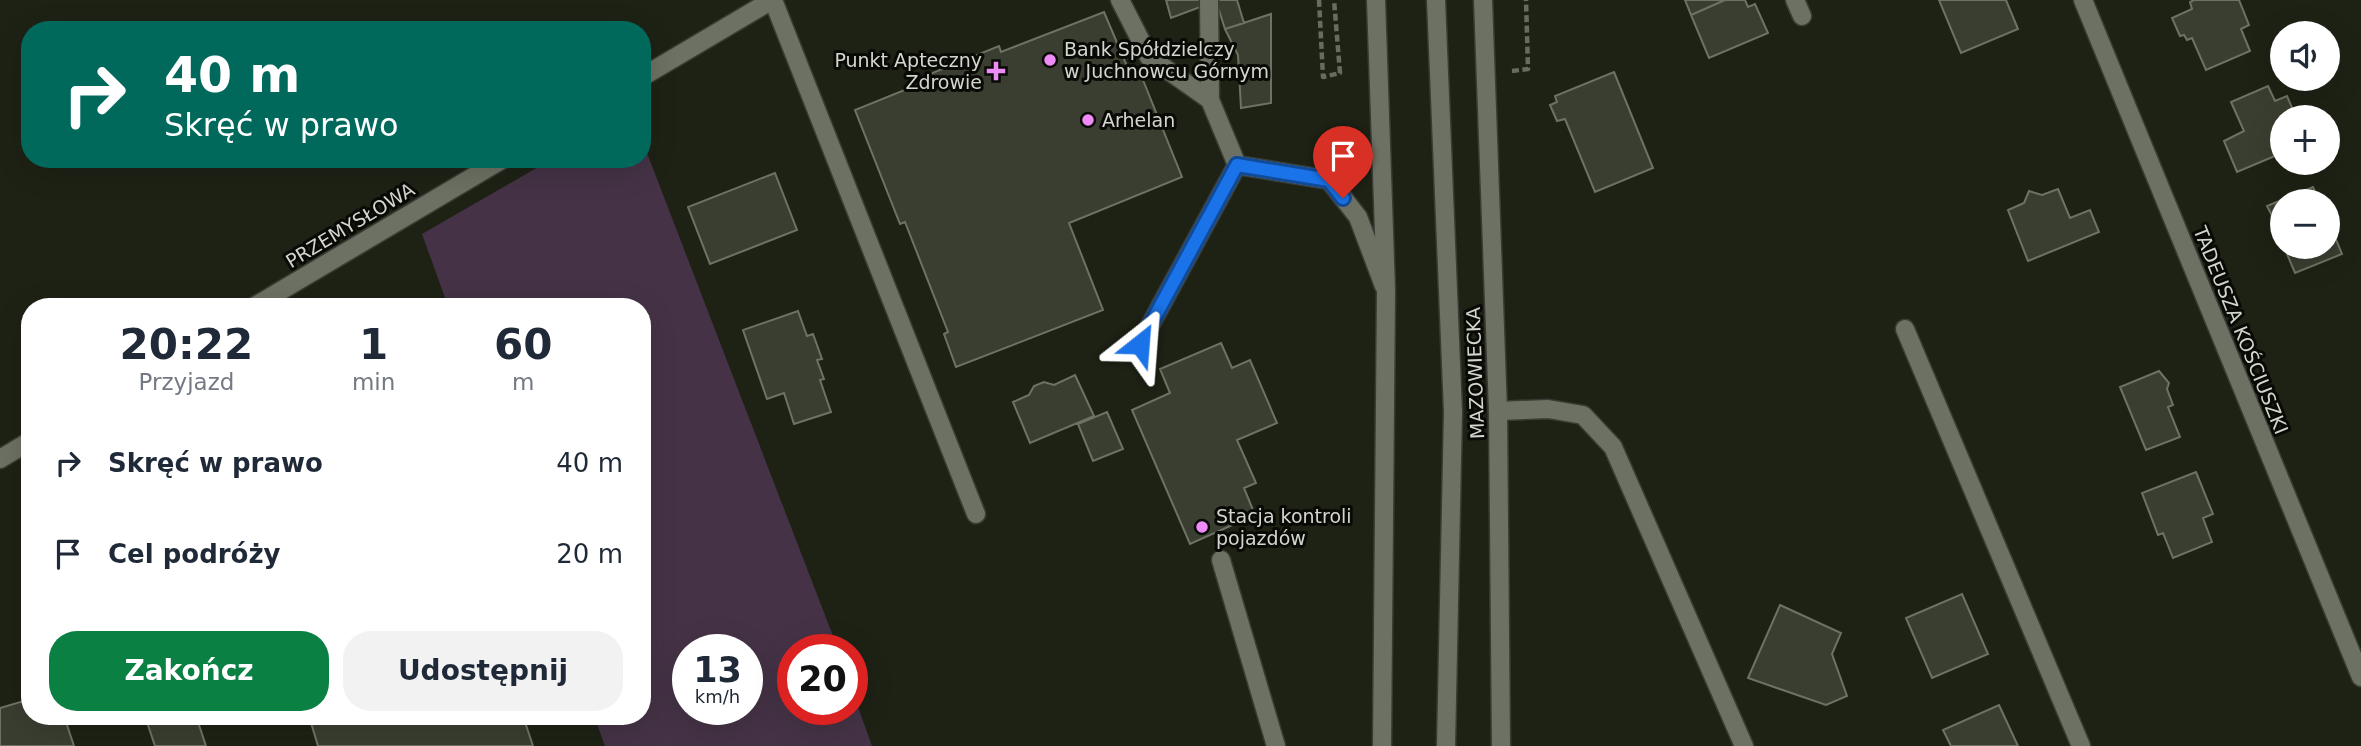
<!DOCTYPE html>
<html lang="pl">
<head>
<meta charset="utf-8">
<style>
	:root { --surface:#fff; --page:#f2f2f3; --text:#1f2937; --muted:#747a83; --accent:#0b8043 }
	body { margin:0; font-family:"DejaVu Sans",sans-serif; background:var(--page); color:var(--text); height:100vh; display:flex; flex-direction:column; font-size:26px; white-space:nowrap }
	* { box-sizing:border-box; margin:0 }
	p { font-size:23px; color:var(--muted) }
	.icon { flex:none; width:38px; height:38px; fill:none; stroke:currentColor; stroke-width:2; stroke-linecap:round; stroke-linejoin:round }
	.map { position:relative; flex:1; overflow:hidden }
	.panel { position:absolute; left:21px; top:298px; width:630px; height:427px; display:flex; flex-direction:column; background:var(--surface); border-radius:28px; box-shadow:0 7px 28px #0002 }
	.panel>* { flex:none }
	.guide { position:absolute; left:21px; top:21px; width:630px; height:147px; border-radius:28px; box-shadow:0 7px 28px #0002; background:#00695c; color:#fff; overflow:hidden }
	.fabs { position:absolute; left:2270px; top:21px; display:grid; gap:14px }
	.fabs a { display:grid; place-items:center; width:70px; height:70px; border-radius:50%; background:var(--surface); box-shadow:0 7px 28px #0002; font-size:35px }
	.speed { position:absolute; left:672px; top:634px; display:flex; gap:14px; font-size:35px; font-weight:700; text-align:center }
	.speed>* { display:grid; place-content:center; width:91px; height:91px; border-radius:50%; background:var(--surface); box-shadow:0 7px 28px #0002; line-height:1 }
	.speed small { font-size:18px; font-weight:400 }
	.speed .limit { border:10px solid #d22; background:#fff; color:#111 }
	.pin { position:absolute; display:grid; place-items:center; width:60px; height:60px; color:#fff; margin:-72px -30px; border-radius:50% 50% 50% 0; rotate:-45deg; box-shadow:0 0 7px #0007 }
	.pin .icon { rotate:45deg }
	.me { position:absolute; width:77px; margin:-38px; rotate:28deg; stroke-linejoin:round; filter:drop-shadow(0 0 5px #0008) }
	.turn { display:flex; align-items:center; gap:24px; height:147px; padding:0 28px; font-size:32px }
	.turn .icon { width:91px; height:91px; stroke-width:2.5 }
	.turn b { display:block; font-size:49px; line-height:60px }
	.eta { display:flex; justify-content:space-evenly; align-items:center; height:119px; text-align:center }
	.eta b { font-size:42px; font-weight:700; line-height:49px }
	.primary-button { display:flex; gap:14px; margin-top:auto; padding:14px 28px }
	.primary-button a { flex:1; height:80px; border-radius:28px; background:var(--accent); color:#fff; font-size:28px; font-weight:700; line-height:80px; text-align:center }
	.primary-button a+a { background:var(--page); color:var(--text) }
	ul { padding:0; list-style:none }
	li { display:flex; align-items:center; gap:21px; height:91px; padding:0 28px }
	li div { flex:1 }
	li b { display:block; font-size:26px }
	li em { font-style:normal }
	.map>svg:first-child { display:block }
	.green { fill:#453246; fill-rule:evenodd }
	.building { fill:#3a3e31; stroke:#6d7364; stroke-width:2 }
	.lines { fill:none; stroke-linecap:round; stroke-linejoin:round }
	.service-casing { stroke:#393c34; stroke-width:21 }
	.minor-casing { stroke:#393c34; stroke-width:21 }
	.tertiary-casing { stroke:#393c34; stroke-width:21 }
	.secondary-casing { stroke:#393c34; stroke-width:21 }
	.path { stroke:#686b60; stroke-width:4.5; stroke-dasharray:7 3.5; stroke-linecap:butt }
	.service { stroke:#6c7163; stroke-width:18 }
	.minor { stroke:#6c7163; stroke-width:18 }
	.tertiary { stroke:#6c7163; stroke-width:18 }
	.secondary { stroke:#6c7163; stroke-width:18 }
	.route-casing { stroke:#114b97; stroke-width:18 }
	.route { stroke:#1a73e8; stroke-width:12 }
	.poi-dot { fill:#ef8bf6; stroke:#090a06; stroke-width:2.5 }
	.labels { text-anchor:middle; stroke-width:6; stroke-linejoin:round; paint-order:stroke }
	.poi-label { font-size:19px; fill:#d3d6ce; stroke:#090a06; text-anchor:start }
	.street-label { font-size:19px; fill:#d3d6ce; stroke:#090a06 }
</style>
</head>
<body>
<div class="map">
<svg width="2361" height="746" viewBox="0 0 2361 746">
	<rect width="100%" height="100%" fill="#1e2215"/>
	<!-- green -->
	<path class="green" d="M 642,140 L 838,649 L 793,649 L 793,709 L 852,709 L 852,690 L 872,746 L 605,746 L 594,716 L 642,716 L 642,306 L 448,306 L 422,234 L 552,159 L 642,159 ZM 688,649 L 747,649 L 747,709 L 688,709 Z"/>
	<!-- building -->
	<path class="building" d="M 1166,0 L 1237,0 L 1244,23 L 1225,29 L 1216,1 L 1171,18 Z
		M 1685,0 L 1725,0 L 1691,15 Z
		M 1725,0 L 1745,0 L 1748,7 L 1755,4 L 1768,33 L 1709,58 L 1691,15 Z
		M 1939,0 L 2006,0 L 2018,29 L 1961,53 Z
		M 2194,0 L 2239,0 L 2249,25 L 2241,29 L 2250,51 L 2206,70 L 2192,38 L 2187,40 L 2184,35 L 2180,36 L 2172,18 L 2192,9 L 2190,2 Z
		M 1104,12 L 1126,64 L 1143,80 L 1182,177 L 1069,223 L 1103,310 L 956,367 L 944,334 L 948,332 L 905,222 L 900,224 L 855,110 L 927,81 L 925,76 L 999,46 L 1001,52 Z
		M 1271,14 L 1271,103 L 1241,108 L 1238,55 L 1225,29 Z
		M 1614,72 L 1653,168 L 1595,192 L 1565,119 L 1557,121 L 1550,105 L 1557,102 L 1555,96 Z
		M 2268,86 L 2275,101 L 2287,96 L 2296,117 L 2282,117 L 2282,153 L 2237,172 L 2224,141 L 2244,131 L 2231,102 Z
		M 775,173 L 797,230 L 710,264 L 688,207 Z
		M 2313,187 L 2319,201 L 2282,201 L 2282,242 L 2282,235 L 2267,206 Z
		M 2058,189 L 2070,218 L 2090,210 L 2099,232 L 2028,261 L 2008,210 L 2024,203 L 2029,191 L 2042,195 Z
		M 2328,220 L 2342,254 L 2295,273 L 2284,247 L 2328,247 Z
		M 798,311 L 807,336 L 813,334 L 822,359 L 817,360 L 824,379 L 820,380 L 831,412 L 794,424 L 784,393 L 767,399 L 743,330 Z
		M 1221,343 L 1232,368 L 1250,360 L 1277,423 L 1237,440 L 1256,483 L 1244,488 L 1255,515 L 1190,544 L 1132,410 L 1170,393 L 1160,369 Z
		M 2159,371 L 2169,383 L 2167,389 L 2173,405 L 2168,407 L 2180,437 L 2146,450 L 2120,387 Z
		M 1075,375 L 1094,416 L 1030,443 L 1013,402 L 1029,395 L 1034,386 L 1044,382 L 1054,385 Z
		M 1107,412 L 1123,449 L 1093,461 L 1078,424 Z
		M 2196,472 L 2213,514 L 2203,518 L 2212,542 L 2173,558 L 2163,533 L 2158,535 L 2142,493 Z
		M 1962,594 L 1988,654 L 1932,678 L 1906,618 Z
		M 1780,605 L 1841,633 L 1832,654 L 1847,696 L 1826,705 L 1748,678 Z
		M 27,700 L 30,702 L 30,716 L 67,716 L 66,722 L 74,746 L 0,746 L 0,708 Z
		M 1999,705 L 2018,746 L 1951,746 L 1943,730 Z
		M 145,716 L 196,716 L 206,746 L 155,746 Z
		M 309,716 L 523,716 L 533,746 L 318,746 Z"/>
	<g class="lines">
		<!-- service casing -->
		<g class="service-casing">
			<path id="service" d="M 773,0 L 976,514
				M 1120,0 L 1149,57 L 1210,100
				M 1209,0 L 1210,100 L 1237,165
				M 1795,0 L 1802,16
				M 1237,165 L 1329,180 L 1358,217 L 1384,286
				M 1905,329 L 2081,746
				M 1140,344 L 1237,165
				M 1498,411 L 1548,409 L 1583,415 L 1613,447 L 1744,746
				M 1221,560 L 1276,746"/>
		</g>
		<!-- minor casing -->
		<g class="minor-casing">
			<path id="minor" d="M 1483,0 L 1498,411 L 1501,746
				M 2083,0 L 2361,677"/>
		</g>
		<!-- tertiary casing -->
		<g class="tertiary-casing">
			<path id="tertiary" d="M 642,77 L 772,0
				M 255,306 L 503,159
				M 0,459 L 30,441"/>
		</g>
		<!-- secondary casing -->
		<g class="secondary-casing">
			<path id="secondary" d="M 1376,0 L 1386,290 L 1382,746
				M 1436,0 L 1453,412 L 1446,746"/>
		</g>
		<!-- path -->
		<path class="path" d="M 1319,0 L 1323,77 L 1340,73 L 1334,0
			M 1512,71 L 1528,69 L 1526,0"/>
		<!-- service -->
		<use href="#service" class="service"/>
		<!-- minor -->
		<use href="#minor" class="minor"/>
		<!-- tertiary -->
		<use href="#tertiary" class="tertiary"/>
		<!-- secondary -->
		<use href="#secondary" class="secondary"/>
	</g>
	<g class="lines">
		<!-- route casing -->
		<g class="route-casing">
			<path id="route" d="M 1140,344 L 1237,165 L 1329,180 L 1343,198"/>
		</g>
		<!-- route -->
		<use href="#route" class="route"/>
	</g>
	<!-- markers -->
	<g class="poi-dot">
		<circle cx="1050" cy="60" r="7"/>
		<path d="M992.5 60.5h7v7h7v7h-7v7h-7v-7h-7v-7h7z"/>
		<circle cx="1088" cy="120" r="7"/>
		<circle cx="1202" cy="527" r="7"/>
	</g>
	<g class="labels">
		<!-- poi labels -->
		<g class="poi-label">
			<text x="1064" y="56">Bank Spółdzielczy<tspan x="1064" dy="22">w Juchnowcu Górnym</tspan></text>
			<text x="982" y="67" text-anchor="end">Punkt Apteczny<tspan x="982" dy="22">Zdrowie</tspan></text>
			<text x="1102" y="127">Arhelan</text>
			<text x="1216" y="523">Stacja kontroli<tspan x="1216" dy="22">pojazdów</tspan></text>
		</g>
		<!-- street labels -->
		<g class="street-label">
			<text transform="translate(350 225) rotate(-31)" y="7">PRZEMYSŁOWA</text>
			<text transform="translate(2241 330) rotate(68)" y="7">TADEUSZA KOŚCIUSZKI</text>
			<text transform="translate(1475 373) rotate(-92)" y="7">MAZOWIECKA</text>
		</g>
	</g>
</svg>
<div class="fabs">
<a><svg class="icon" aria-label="sound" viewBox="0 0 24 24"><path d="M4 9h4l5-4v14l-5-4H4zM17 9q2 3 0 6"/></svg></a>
<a>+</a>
<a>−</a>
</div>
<div class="speed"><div>13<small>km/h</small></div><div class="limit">20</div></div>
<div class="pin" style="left:1343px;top:198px;background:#d93025"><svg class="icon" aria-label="arrive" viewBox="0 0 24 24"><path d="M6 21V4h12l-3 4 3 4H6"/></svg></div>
<svg class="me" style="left:1140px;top:344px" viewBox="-20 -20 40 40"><path d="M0-17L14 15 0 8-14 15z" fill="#1a73e8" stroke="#fff" stroke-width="4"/></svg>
<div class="guide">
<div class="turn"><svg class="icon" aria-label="right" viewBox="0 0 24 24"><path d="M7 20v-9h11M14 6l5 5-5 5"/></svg><div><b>40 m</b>Skręć w prawo</div></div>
</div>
<section class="panel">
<div class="eta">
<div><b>20:22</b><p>Przyjazd</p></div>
<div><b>1</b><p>min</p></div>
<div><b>60</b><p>m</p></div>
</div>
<ul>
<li><svg class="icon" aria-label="right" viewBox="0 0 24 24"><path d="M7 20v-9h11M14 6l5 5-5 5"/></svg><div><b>Skręć w prawo</b></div><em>40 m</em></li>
<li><svg class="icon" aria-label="arrive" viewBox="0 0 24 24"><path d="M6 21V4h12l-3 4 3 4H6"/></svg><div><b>Cel podróży</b></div><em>20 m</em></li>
</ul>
<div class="primary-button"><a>Zakończ</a><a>Udostępnij</a></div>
</section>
</div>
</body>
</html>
